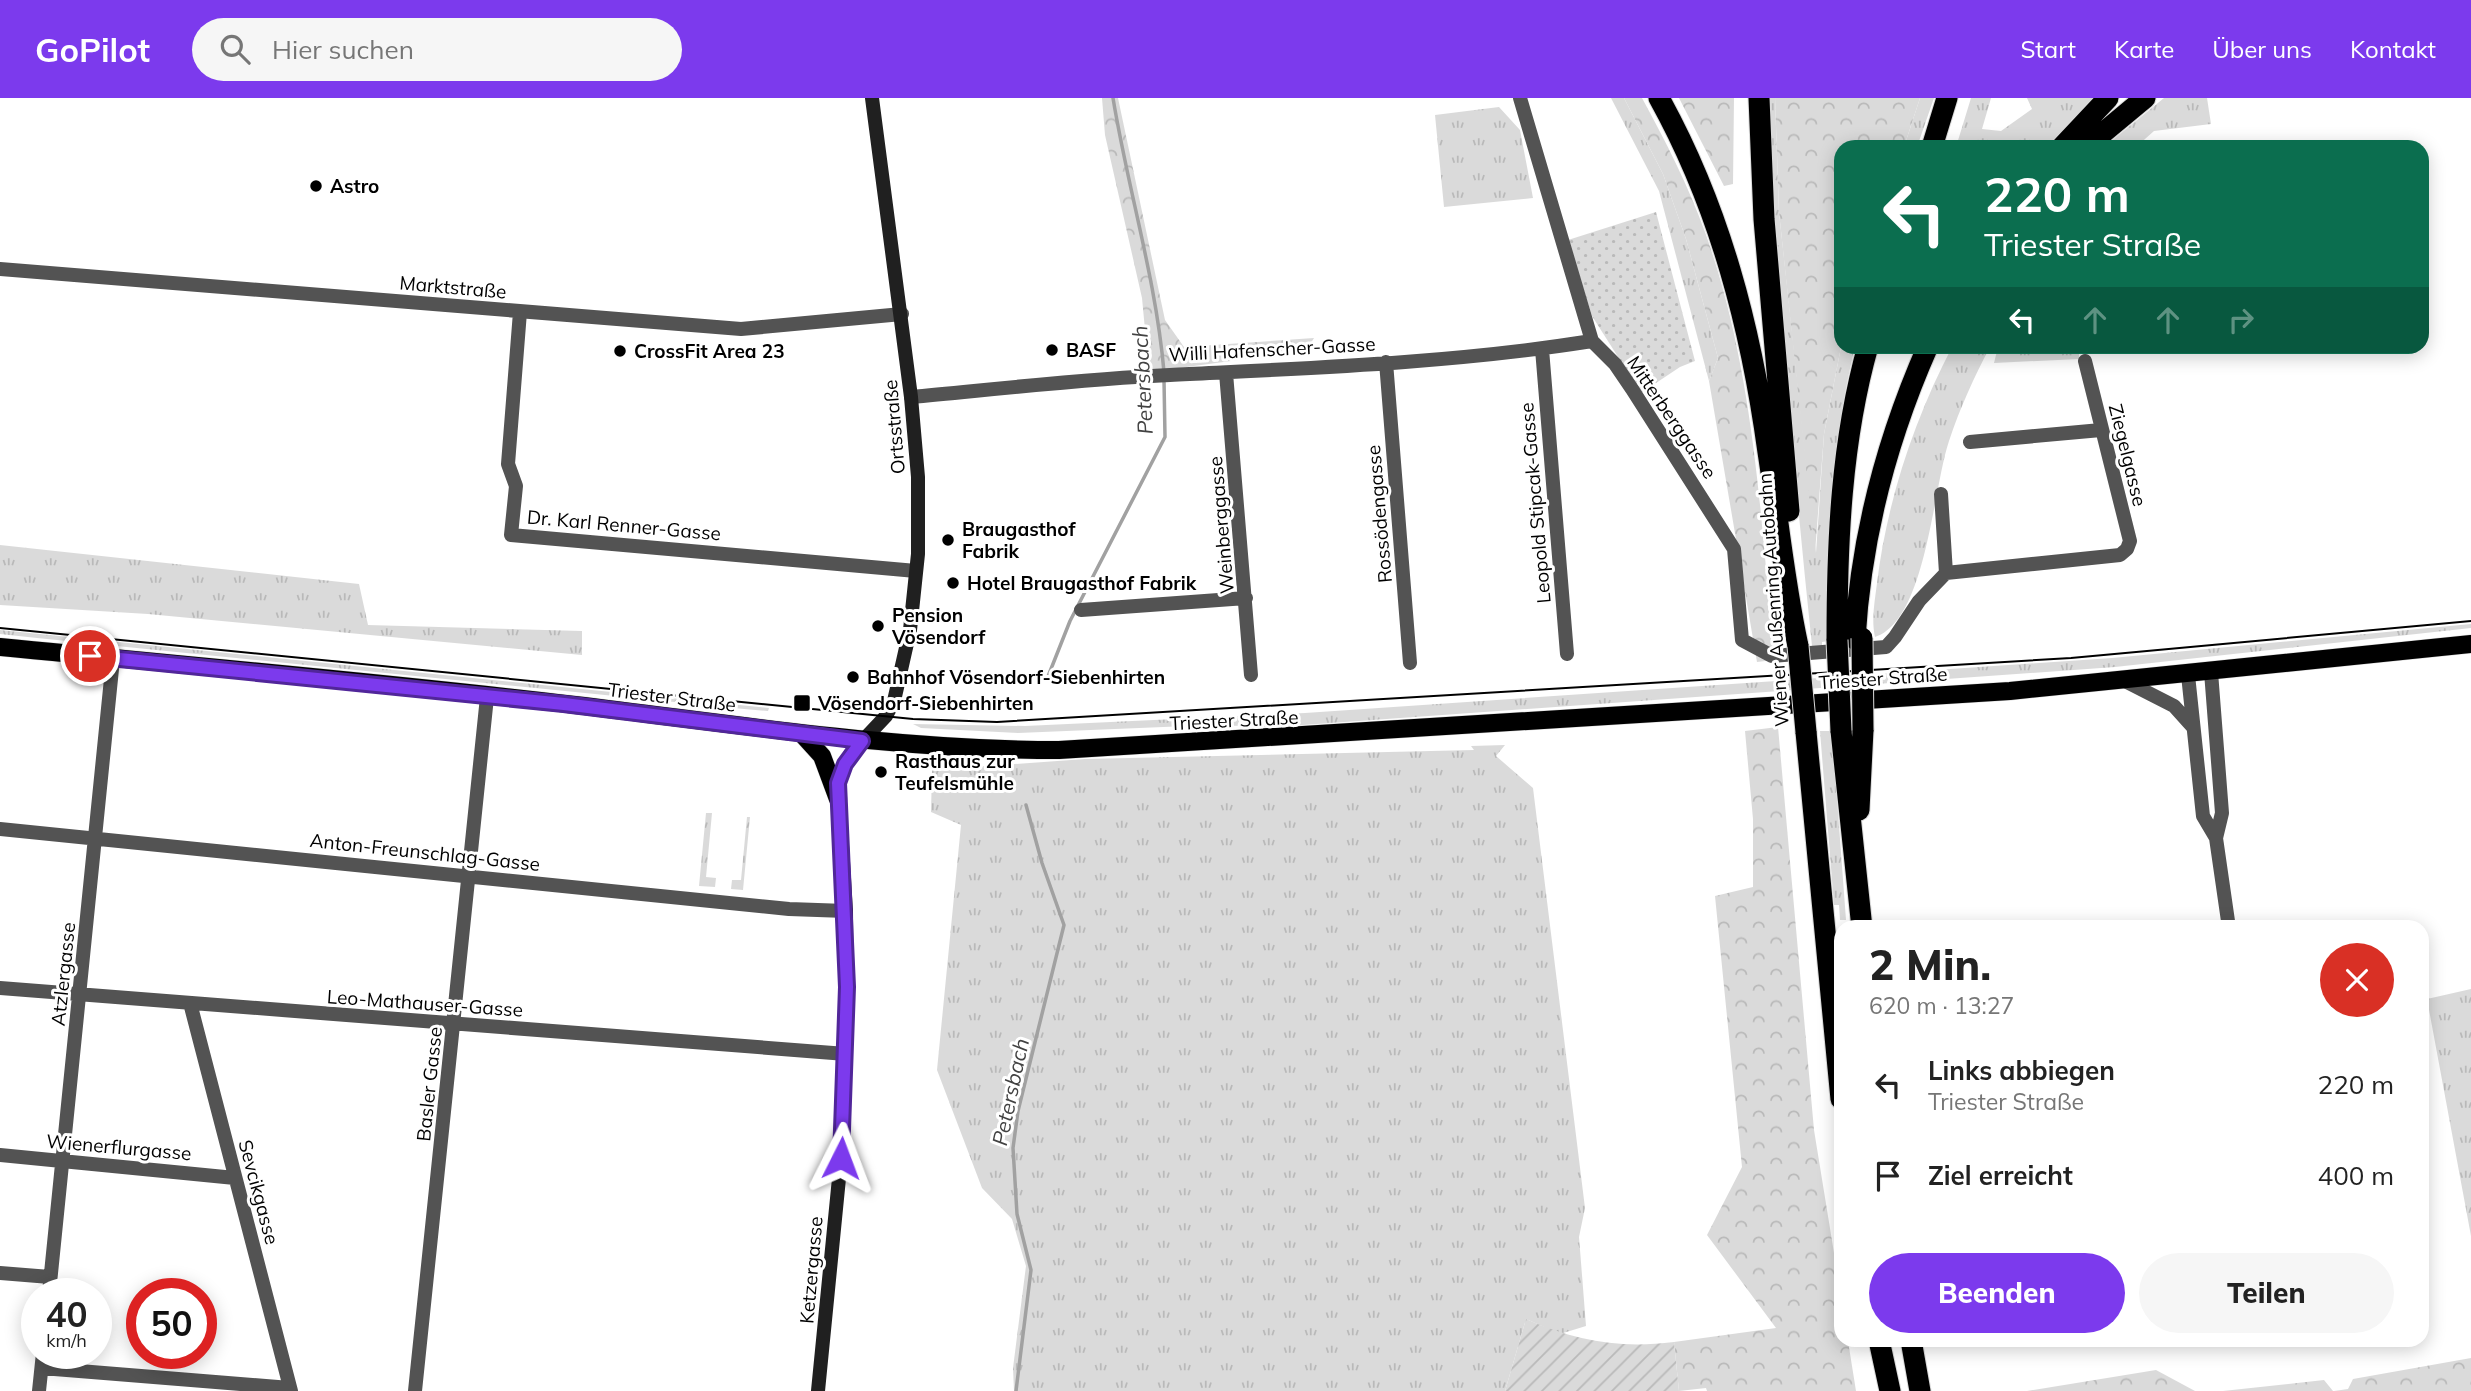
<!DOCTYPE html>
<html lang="de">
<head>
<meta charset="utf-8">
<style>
	:root { --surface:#fff; --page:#f6f6f6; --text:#222; --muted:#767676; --accent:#7c3aed }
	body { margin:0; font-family:Mulish,sans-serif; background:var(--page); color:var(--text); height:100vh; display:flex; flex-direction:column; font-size:26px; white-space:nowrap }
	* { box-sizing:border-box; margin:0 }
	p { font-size:23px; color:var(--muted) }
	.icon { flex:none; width:38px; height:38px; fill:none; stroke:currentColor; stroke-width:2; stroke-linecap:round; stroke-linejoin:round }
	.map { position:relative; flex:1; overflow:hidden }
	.side { position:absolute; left:1834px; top:822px; width:595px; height:427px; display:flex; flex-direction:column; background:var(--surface); border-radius:21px; box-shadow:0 4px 18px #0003 }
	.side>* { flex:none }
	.guide { position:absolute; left:1834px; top:42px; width:595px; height:214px; border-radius:21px; box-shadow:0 4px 18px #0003; background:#0b6e4f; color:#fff; overflow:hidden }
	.speed { position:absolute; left:21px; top:1180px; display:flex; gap:14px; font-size:35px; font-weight:700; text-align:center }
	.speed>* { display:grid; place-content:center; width:91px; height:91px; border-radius:50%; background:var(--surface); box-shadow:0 4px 18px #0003; line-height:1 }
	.speed small { font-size:18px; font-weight:400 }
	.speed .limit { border:10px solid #d22; background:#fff; color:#111 }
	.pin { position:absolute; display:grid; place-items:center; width:60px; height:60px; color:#fff; margin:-30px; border:4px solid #fff; border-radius:50%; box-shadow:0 2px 7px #0007 }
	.me { position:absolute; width:77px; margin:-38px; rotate:3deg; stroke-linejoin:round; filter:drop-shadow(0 0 5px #0008) }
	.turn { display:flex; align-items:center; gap:24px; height:147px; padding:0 35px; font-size:32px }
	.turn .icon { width:91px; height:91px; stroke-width:2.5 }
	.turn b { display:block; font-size:49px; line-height:60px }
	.lanes { display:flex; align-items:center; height:66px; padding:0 35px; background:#0003; justify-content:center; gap:35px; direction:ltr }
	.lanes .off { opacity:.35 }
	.round { display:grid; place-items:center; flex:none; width:74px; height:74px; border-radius:37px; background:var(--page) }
	.head { display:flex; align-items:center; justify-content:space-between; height:119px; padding:0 35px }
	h1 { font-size:42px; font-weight:800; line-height:52px }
	.cta { display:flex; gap:14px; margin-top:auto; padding:14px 35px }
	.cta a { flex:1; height:80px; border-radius:42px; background:var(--accent); color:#fff; font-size:28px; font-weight:800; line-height:80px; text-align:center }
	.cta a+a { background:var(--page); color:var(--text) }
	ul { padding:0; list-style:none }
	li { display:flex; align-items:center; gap:21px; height:91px; padding:0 35px }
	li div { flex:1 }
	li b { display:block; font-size:26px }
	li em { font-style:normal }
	header { display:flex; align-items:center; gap:42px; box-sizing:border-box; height:98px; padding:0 35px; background:var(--accent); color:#fff }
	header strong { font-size:33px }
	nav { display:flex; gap:38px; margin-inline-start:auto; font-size:24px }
	.search { width:490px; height:63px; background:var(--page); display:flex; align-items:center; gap:18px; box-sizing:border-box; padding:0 24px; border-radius:38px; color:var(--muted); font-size:26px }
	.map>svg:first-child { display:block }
	.grass { fill:url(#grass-tufts) }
	.forest { fill:url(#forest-crowns) }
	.park { fill:url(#park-dots) }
	.garden { fill:url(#garden-furrows) }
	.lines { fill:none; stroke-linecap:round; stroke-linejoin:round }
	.stream { stroke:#a1a1a1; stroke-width:3.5 }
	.primary-casing { stroke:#dbdbdb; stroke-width:19 }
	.highway-casing { stroke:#dbdbdb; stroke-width:23 }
	.street { stroke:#535353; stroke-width:14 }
	.secondary { stroke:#202020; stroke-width:14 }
	.primary { stroke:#000; stroke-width:18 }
	.highway { stroke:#000; stroke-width:21 }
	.tram { stroke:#000; stroke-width:2 }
	.highway-bridge-casing { stroke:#dbdbdb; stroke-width:23; stroke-linecap:butt }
	.highway-bridge { stroke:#000; stroke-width:21 }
	.route-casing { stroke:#51269a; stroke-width:18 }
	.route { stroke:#7c3aed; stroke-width:12 }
	.poi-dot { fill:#000; stroke:#fff; stroke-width:2.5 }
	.labels { text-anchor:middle; stroke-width:6; stroke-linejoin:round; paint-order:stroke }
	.poi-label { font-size:19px; font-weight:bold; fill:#000; stroke:#fff; text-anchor:start }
	.street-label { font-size:19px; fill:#000; stroke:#fff }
	.water-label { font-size:21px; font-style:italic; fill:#424242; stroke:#fff }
</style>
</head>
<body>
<header>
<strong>GoPilot</strong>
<div class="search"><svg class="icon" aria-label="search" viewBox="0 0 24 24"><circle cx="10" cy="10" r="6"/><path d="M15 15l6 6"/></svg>Hier suchen</div>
<nav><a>Start</a><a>Karte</a><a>Über uns</a><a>Kontakt</a></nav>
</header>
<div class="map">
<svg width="2471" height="1293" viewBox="0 0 2471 1293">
	<defs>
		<pattern id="grass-tufts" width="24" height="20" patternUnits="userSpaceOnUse" patternTransform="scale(1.75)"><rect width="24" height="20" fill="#dadada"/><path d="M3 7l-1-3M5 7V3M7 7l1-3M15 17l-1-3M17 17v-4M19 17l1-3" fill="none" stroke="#b9b9b9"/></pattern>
		<pattern id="forest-crowns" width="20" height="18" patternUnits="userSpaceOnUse" patternTransform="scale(1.75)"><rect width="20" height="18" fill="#dadada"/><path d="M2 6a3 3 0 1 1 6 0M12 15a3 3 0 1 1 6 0" fill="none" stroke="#b9b9b9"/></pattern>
		<pattern id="park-dots" width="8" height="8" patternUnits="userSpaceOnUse" patternTransform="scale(1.75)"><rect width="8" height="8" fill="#dadada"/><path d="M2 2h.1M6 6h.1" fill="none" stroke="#b9b9b9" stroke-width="1.8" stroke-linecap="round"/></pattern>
		<pattern id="garden-furrows" width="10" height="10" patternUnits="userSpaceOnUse" patternTransform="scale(1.75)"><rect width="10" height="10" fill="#dadada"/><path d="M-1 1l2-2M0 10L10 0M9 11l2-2" fill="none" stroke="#b9b9b9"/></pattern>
	</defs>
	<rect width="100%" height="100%" fill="#fff"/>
	<!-- grass -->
	<path class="grass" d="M 1611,0 L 1624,0 L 1663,76 L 1686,141 L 1718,260 L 1709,283 L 1659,93 Z
		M 1768,0 L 1775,0 L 1779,114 L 1816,455 L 1824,336 L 1841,249 L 1855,249 C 1831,347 1827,443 1828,543 L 1822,544 L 1822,550 L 1812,548 C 1793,366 1777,183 1768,0 Z
		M 1920,0 L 1934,0 L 1917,49 L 1904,49 Z
		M 1971,0 L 1991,0 L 1982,31 L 2001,33 L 2032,11 L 2027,0 L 2093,0 L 2047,49 L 1956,49 Z
		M 2164,0 L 2207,0 L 2211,26 L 2154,33 L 2136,49 L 2104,49 Z
		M 1499,9 L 1520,32 L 1533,100 L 1444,109 L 1435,17 Z
		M 1952,249 L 1990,249 C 1974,279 1960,310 1949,343 C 1933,390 1926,523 1875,539 C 1871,521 1875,502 1877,485 C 1887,403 1914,322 1952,249 Z
		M 1998,249 L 2079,249 L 2079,261 L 1994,265 Z
		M 0,447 L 359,486 L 368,527 L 582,533 L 582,557 L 148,516 L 0,507 Z
		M 2471,526 L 2471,530 L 2115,569 L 1275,629 L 1212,627 L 1018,635 L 921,630 L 913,626 L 1025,628 L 1305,615 L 2112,560 Z
		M 0,532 L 769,610 L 768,613 L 744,611 L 37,540 L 0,536 Z
		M 1820,633 L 1832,633 L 1846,822 L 1840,822 L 1839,807 L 1834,807 Z
		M 1505,647 L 1496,658 L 1533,690 L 1585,1110 L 1579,1139 L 1586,1228 L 1560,1236 L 1526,1221 L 1505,1293 L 1014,1293 L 1013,1270 L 1026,1168 L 1012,1121 L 982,1090 L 937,972 L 961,727 L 931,714 L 932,672 L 1085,661 L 1474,652 L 1471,648 Z
		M 706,715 L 712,715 L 706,779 L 716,780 L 715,789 L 699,788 Z
		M 747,719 L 750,719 L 743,792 L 731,791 L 732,782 L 741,782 Z
		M 2471,891 L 2471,1138 L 2427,901 Z"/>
	<!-- forest -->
	<path class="forest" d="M 1102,0 L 1118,0 L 1165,222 L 1184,249 L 1314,240 L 1306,253 L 1149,274 L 1142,200 L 1105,37 Z
		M 1624,0 L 1642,0 C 1666,44 1688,87 1705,134 C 1754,271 1761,420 1774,562 L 1757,564 L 1709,283 L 1718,260 L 1686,141 L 1663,76 Z
		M 1679,0 L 1734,0 L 1733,86 L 1724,88 Z
		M 1775,0 L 1920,0 L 1904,49 L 1841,49 L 1841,249 L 1824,336 L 1815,455 L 1779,114 Z
		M 1778,629 L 1814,1032 L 1841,1198 L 1841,1242 L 1848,1243 L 1856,1293 L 1707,1293 L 1706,1290 L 1679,1293 L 1674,1244 L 1776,1230 L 1707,1137 L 1742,1069 L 1715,798 L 1753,789 L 1753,721 L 1745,633 Z
		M 2471,1260 L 2471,1293 L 2334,1293 L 2348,1291 L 2353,1281 Z
		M 2156,1272 L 2195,1293 L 2027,1293 Z
		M 2324,1282 L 2333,1293 L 2223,1293 Z"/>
	<!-- park -->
	<path class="park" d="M 1656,114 L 1695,263 L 1680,269 L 1641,295 L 1592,218 L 1568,142 Z"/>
	<!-- garden -->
	<path class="garden" d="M 1526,1221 C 1576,1243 1620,1251 1674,1244 L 1679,1293 L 1505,1293 Z"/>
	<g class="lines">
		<!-- stream -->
		<path class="stream" d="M 1113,0 C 1128,92 1156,181 1164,274
			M 1047,581 L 1070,523 L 1165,339 L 1164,282
			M 1016,1293 L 1031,1172 L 1017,1116 L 1013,1050 L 1018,1013 L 1064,827 L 1042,765 L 1026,707"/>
		<!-- primary casing -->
		<g class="primary-casing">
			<path id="primary" d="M 0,549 C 191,568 384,584 575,607 C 736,626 896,652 1059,652 L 2010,593 L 2471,546
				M 802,636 L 822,658 L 838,701"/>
		</g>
		<!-- highway casing -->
		<g class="highway-casing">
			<path id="highway" d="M 1659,0 C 1720,110 1751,230 1768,354 C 1778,419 1784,484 1798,548
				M 1759,0 L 1764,121 L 1789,413
				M 1932,49 L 1947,0
				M 2062,49 L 2108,0
				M 2086,49 L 2145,0
				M 1855,541 C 1861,438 1886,343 1928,248
				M 1837,542 C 1837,444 1841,344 1868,248
				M 1841,633 L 1862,830
				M 1806,634 L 1841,1001
				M 1859,712 L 1863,632
				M 1879,1242 L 1890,1293
				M 1911,1242 L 1920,1293"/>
		</g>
		<!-- street -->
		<path class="street" d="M 1520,0 L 1592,243 L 1615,266 L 1632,291 L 1734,451 L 1742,542 L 1772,558 L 1886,549 L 1895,539 L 1919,503 L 1946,475 L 1941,396
			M 0,171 L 741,231 L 902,216
			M 520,214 L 508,366 L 516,388 L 511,437 L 916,473
			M 1542,251 L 1567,556
			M 1386,264 L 1410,565
			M 1226,275 L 1251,577
			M 911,299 C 997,291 1084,281 1170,277 C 1310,270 1453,265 1592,243
			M 1970,344 L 2101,332
			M 1946,475 L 2120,457 L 2127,451 L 2130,443 L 2085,263
			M 1081,512 L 1246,500
			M 2211,574 L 2222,715 L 2216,740
			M 2188,577 L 2203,718 L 2216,740 L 2229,830
			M 2125,583 L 2174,608 L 2192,628
			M 0,731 L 789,811 L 846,813
			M 0,890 L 846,956
			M 190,905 L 291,1293
			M 0,1057 L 235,1080
			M 0,1175 L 50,1179
			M 49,1195 L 113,561
			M 42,1270 L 290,1290
			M 39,1293 L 43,1255
			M 415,1293 L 487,599"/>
		<!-- secondary -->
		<path class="secondary" d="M 818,1293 L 841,1060 L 847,922 L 846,813 L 838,681 L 851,655 L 886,618 L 894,603 L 910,532 L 918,456 L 918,379 L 911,299 L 872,0"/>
		<!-- primary -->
		<use href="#primary" class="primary"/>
		<!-- highway -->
		<use href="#highway" class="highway"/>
		<!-- tram -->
		<path class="tram" d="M 0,530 L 913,621 L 997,624 L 2071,560 L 2471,523"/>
		<!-- highway-bridge casing -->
		<g class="highway-bridge-casing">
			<path id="highway-bridge" d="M 1862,540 L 1863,632
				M 1837,542 L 1841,633
				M 1798,548 L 1806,634"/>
		</g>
		<!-- highway-bridge -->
		<use href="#highway-bridge" class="highway-bridge"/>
	</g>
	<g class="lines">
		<!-- route casing -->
		<g class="route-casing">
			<path id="route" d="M 90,558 L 564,606 L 862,643 L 845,666 L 838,685 L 847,889 L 841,1060"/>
		</g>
		<!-- route -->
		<use href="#route" class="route"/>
	</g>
	<!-- markers -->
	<g class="poi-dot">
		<circle cx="316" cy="88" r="7"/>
		<circle cx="1052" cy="252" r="7"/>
		<circle cx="620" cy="253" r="7"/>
		<circle cx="948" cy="442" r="7"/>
		<circle cx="953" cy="485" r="7"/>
		<circle cx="878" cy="528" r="7"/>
		<circle cx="853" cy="579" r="7"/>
		<rect x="793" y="596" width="18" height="18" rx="3.5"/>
		<circle cx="881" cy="674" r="7"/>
	</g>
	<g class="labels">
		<!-- poi labels -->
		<g class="poi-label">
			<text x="330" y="95">Astro</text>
			<text x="1066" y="259">BASF</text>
			<text x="634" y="260">CrossFit Area 23</text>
			<text x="962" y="438">Braugasthof<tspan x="962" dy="22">Fabrik</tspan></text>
			<text x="967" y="492">Hotel Braugasthof Fabrik</text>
			<text x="892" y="524">Pension<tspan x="892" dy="22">Vösendorf</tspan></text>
			<text x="867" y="586">Bahnhof Vösendorf-Siebenhirten</text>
			<text x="818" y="612">Vösendorf-Siebenhirten</text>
			<text x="895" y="670">Rasthaus zur<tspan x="895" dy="22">Teufelsmühle</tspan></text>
		</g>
		<!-- street labels -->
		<g class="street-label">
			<text transform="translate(453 189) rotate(5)" y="7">Marktstraße</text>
			<text transform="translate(1272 251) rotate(-3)" y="7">Willi Hafenscher-Gasse</text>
			<text transform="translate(1672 319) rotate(56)" y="7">Mitterberggasse</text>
			<text transform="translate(894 329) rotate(-95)" y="7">Ortsstraße</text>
			<text transform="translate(2128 357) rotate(76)" y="7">Ziegelgasse</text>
			<text transform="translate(1535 405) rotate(-95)" y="7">Leopold Stipcak-Gasse</text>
			<text transform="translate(1379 416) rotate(-95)" y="7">Rossödengasse</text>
			<text transform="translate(624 427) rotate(5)" y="7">Dr. Karl Renner-Gasse</text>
			<text transform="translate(1221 427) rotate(-95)" y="7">Weinberggasse</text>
			<text transform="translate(1773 502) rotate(-94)" y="7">Wiener Außenring Autobahn</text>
			<text transform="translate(1883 580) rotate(-4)" y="7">Triester Straße</text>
			<text transform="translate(672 599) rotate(7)" y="7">Triester Straße</text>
			<text transform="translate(1234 622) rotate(-3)" y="7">Triester Straße</text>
			<text transform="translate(425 754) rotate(6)" y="7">Anton-Freunschlag-Gasse</text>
			<text transform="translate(63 876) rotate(-84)" y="7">Atzlergasse</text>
			<text transform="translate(425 905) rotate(4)" y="7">Leo-Mathauser-Gasse</text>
			<text transform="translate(429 986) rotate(-84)" y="7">Basler Gasse</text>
			<text transform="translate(119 1049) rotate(5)" y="7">Wienerflurgasse</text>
			<text transform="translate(259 1094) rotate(75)" y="7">Sevcikgasse</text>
			<text transform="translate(811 1172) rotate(-85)" y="7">Ketzergasse</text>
		</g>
		<!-- water labels -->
		<g class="water-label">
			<text transform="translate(1143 282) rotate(-93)" y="7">Petersbach</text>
			<text transform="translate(1011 994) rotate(-78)" y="7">Petersbach</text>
		</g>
	</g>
</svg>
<div class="speed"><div>40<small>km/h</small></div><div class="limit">50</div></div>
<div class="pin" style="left:90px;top:558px;background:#d93025"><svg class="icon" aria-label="arrive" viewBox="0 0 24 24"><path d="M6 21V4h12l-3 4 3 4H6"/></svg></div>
<svg class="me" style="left:841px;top:1060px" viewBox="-20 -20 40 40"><path d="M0-17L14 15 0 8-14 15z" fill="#7c3aed" stroke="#fff" stroke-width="4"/></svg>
<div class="guide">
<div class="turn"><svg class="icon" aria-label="left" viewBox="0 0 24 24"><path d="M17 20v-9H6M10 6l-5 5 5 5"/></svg><div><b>220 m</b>Triester Straße</div></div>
<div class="lanes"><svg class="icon" aria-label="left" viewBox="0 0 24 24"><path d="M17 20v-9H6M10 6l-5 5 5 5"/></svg><svg class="icon off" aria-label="ahead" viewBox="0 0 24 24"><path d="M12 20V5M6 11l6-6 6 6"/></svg><svg class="icon off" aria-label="ahead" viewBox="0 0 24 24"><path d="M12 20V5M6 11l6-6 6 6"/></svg><svg class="icon off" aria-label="right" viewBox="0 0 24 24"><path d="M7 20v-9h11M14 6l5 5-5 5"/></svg></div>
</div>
<section class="side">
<div class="head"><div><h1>2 Min.</h1><p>620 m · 13:27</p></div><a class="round" style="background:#d93025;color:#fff"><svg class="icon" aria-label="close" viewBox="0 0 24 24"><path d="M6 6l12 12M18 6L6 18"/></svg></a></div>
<ul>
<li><svg class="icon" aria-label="left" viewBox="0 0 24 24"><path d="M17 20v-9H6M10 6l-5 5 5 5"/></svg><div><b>Links abbiegen</b><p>Triester Straße</p></div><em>220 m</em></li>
<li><svg class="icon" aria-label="arrive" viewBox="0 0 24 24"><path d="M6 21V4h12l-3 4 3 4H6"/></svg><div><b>Ziel erreicht</b></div><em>400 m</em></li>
</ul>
<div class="cta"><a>Beenden</a><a>Teilen</a></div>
</section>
</div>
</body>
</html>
